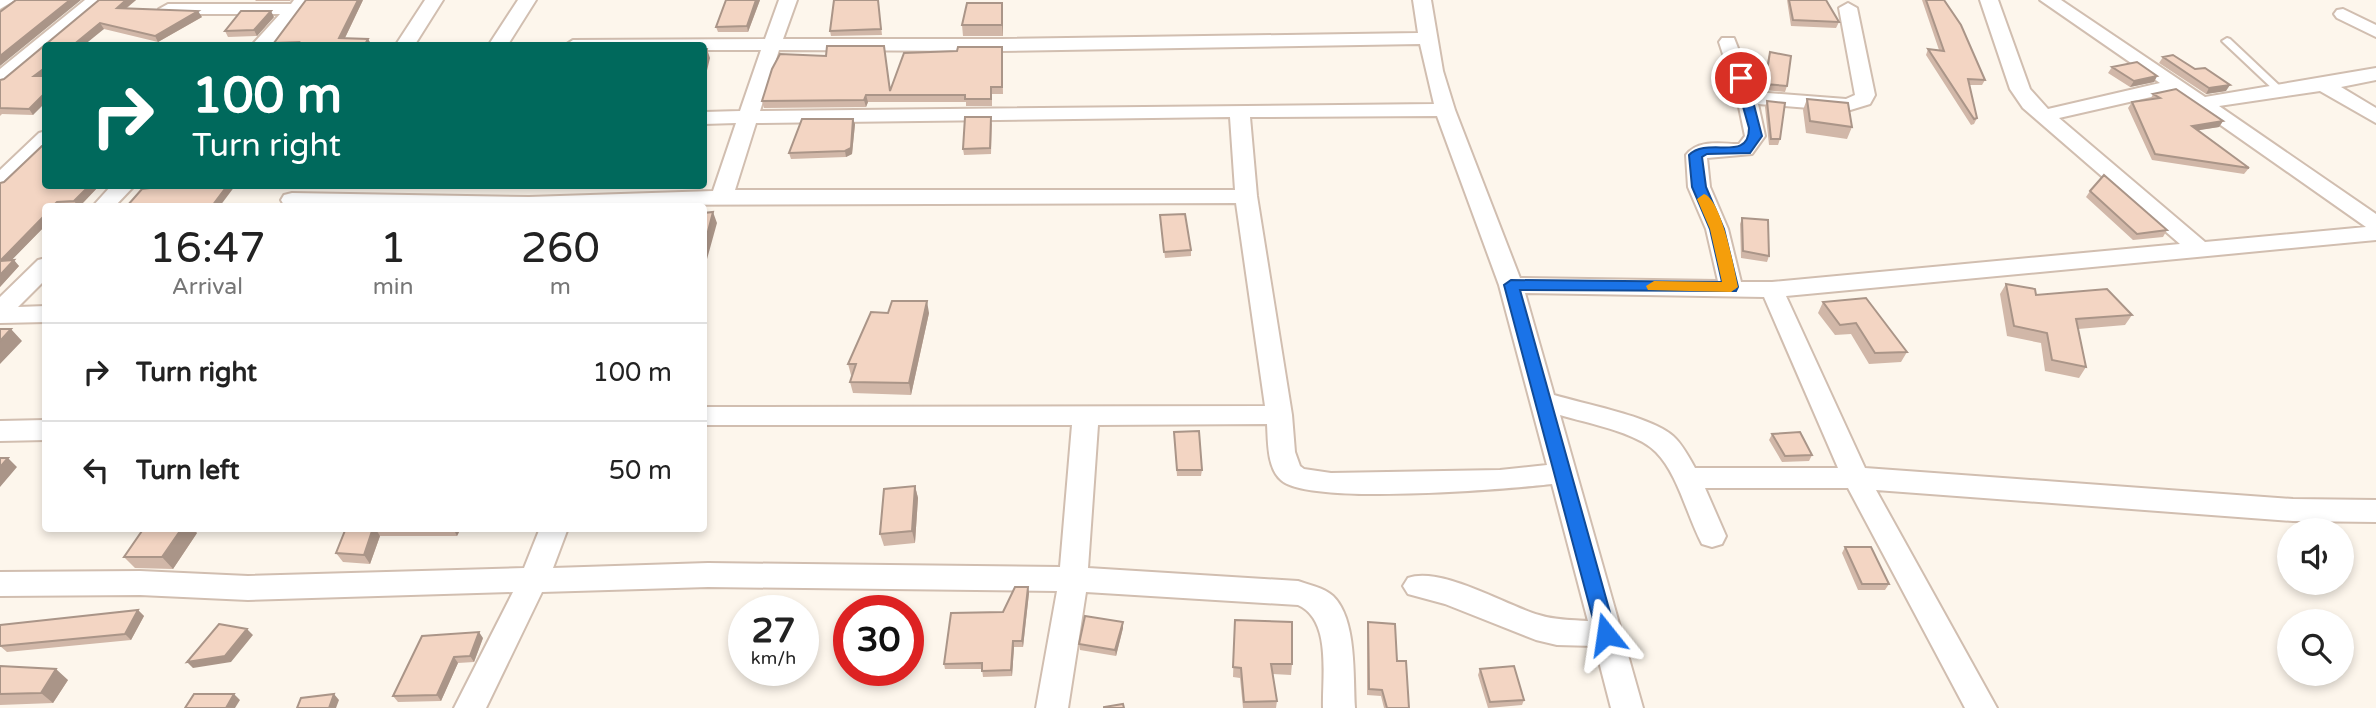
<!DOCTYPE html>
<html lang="en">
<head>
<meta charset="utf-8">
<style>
	:root { --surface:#fff; --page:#f2f2f2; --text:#222; --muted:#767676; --line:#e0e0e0 }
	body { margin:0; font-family:"Varela Round",sans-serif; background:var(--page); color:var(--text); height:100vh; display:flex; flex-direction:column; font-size:26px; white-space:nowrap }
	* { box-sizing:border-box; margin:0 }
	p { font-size:23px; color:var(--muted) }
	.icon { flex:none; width:38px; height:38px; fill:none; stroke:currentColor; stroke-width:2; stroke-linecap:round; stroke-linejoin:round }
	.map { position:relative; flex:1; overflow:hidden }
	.details { position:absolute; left:42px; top:203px; width:665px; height:329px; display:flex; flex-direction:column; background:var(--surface); border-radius:7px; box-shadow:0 4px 10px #0003 }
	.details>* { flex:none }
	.banner { position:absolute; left:42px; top:42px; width:665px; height:147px; border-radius:7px; box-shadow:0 4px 10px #0003; background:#00695c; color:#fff; overflow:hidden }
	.controls { position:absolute; left:2277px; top:518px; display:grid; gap:14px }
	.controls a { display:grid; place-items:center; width:77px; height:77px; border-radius:50%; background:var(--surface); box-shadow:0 4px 10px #0003; font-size:35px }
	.speed { position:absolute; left:728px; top:595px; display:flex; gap:14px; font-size:35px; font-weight:700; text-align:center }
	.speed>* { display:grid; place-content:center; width:91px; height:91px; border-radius:50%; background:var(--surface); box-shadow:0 4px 10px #0003; line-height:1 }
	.speed small { font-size:18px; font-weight:400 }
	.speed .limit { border:10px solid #d22; background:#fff; color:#111 }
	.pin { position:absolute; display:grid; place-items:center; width:60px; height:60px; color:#fff; margin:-30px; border:4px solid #fff; border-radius:50%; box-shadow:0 2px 7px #0007 }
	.me { position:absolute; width:77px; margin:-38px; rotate:345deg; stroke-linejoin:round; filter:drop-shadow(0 0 5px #0008) }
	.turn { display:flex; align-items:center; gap:24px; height:147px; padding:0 35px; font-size:32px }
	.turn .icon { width:91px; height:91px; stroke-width:2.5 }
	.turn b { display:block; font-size:49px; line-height:60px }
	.eta { display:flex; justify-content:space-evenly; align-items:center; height:119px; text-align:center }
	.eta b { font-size:42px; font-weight:600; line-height:49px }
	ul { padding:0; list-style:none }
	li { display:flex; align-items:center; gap:21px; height:98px; padding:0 35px; border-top:2px solid var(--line) }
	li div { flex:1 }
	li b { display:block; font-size:26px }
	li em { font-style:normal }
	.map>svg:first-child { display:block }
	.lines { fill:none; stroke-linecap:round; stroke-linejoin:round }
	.service-casing { stroke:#d1beb0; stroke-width:4 }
	.minor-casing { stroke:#d1beb0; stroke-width:4 }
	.service { fill:#fff; fill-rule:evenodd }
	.minor { fill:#fff; fill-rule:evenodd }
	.wall { fill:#d1b7a8 }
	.shaded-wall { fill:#aa9588 }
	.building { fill:#f3d5c3; stroke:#aa9588; stroke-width:2 }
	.route { fill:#1a73e8; stroke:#114b97; stroke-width:2 }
	.slow { fill:#f59e0b }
</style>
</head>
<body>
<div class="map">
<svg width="2376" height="708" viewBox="0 0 2376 708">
	<rect width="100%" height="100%" fill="#fdf6ec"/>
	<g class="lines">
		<!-- service casing -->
		<g class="service-casing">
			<path id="service" d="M 2227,38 L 2230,39 L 2282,88 L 2282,92 L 2276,92 L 2224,43 L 2222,41 Z"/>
		</g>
		<!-- minor casing -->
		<g class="minor-casing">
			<path id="minor" d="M 0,0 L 15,0 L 0,9 Z
				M 85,0 L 105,0 L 52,46 L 46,46 L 46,51 L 7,83 L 0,85 L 0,69 Z
				M 294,0 L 308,0 L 310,3 L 271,46 L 251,46 L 280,14 L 168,14 L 159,9 L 168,4 L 291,4 Z
				M 425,0 L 443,0 L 414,46 L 395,46 Z
				M 518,0 L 536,0 L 507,46 L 488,46 Z
				M 779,0 L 797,0 L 783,39 L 1002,39 L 1418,33 L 1413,0 L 1431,0 L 1443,71 L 1455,110 L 1520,278 L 1718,281 L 1706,229 L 1688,187 L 1686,155 C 1698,139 1721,144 1739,144 L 1745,136 L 1737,97 L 1719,42 L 1722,38 L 1734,38 L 1755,92 L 1846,99 L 1855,95 L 1839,8 L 1848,3 L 1857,8 L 1875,95 L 1870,104 L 1847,111 L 1758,104 L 1765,136 L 1752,154 L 1707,158 L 1710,187 L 1728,229 L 1741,282 L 1772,282 L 2180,244 L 2023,108 L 2010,89 L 1980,0 L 1998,0 L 2030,89 L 2048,109 L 2160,83 L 2040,0 L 2061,0 L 2205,97 L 2376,68 L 2376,80 L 2341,87 L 2376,108 L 2376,123 L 2320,91 L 2219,106 L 2376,214 L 2376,240 L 1786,296 L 1865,468 L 2293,499 L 2376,500 L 2376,522 L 2293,521 L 1876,490 L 1997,708 L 1965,708 L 1848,488 L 1705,488 L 1726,536 L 1722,544 L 1712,547 L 1702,544 C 1687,516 1678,474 1656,452 C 1637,432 1586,423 1560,415 L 1643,708 L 1611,708 L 1595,646 L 1557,645 L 1536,640 L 1445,604 L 1408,594 L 1403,586 L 1408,578 C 1441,566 1505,605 1539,615 C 1555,620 1571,620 1588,621 L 1552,484 C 1508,489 1309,506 1281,480 C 1267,468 1268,441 1267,424 L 1098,425 L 1088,568 L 1298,581 C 1310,585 1324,588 1333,596 C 1357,619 1353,677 1355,708 L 1323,708 C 1322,677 1332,620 1298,605 L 1086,592 L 1068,708 L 1036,708 L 1057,591 L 708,587 L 542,592 L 486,708 L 454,708 L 513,592 L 248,600 L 140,595 L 0,596 L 0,572 L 140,571 L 248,576 L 524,568 L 540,528 L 568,528 L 553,568 L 708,563 L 1060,567 L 1072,425 L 704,425 L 704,407 L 1265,406 L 1236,203 L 292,206 L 284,205 L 281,200 L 284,195 L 292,193 L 529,197 L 713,191 L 736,123 L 704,124 L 704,112 L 740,111 L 761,50 L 704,50 L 704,46 L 564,46 L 573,40 L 765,39 ZM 1420,44 L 1434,104 L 760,111 L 779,50 L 1002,51 ZM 2173,92 L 2195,107 L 2366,227 L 2205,242 L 2059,118 ZM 1437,116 L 1499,285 L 1547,465 L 1500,470 L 1331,473 L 1304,469 L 1300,466 L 1295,452 L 1292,415 L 1257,196 L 1250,117 ZM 1230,117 L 1235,190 L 735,190 L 756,123 ZM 1525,293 L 1764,297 L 1838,468 L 1695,468 C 1689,457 1682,444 1673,436 C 1650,416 1584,404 1554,395 Z
				M 2343,9 L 2376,25 L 2376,37 L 2337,18 L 2334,14 L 2337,10 Z
				M 46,131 L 46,149 L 7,186 L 0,188 L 0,170 L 39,133 Z
				M 111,186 L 134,186 L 115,206 L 93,206 Z
				M 46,258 L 46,279 L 18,307 L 46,306 L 46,322 L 0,323 L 0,297 L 38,260 Z
				M 46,420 L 46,440 L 0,441 L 0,421 Z"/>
		</g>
		<!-- service -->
		<use href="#service" class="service"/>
		<!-- minor -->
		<use href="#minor" class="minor"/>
	</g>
	<!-- wall -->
	<path class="wall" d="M 99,0 L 136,0 L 127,8 L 202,17 L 158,42 L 104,29 L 46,46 L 33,115 L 2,114 L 0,116 L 0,80 L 4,79 Z
		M 255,0 L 291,0 L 290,1 L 256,1 Z
		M 363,0 L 345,38 L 368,39 L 371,44 L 370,46 L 275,46 L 274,43 Z
		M 726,0 L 760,0 L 748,32 L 718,32 L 716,27 Z
		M 878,0 L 882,35 L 831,36 L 830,31 Z
		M 1787,0 L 1826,0 L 1839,22 L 1836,28 L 1791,26 Z
		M 1922,0 L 1944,0 L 1985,80 L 1982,85 L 1969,85 L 1977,118 L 1974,124 L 1971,125 L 1926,55 L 1928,49 L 1939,50 Z
		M 1003,14 L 1003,36 L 963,36 L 962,25 Z
		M 274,17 L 257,36 L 228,37 L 225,31 Z
		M 1002,47 L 1003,94 L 992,94 L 992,106 L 966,106 L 966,102 L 868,102 L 866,107 L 764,108 L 762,101 L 890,91 L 957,51 Z
		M 1770,52 L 1787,86 L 1785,92 L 1763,90 L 1768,58 Z
		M 2163,57 L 2195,69 L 2226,91 L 2206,94 L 2159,63 Z
		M 2112,67 L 2157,76 L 2154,82 L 2130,87 L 2108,73 Z
		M 2153,94 L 2223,121 L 2219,127 L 2198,130 L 2249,168 L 2244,174 L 2152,160 L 2128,108 L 2132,102 L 2150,100 Z
		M 1807,99 L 1852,127 L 1847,139 L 1806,133 L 1803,110 Z
		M 1767,101 L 1780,139 L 1778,145 L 1769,145 L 1765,107 Z
		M 992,123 L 991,154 L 964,155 L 963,149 Z
		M 855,124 L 852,154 L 846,157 L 791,159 L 789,153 Z
		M 0,183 L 99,186 L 80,206 L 46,206 L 46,225 L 11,260 L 19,266 L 0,287 Z
		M 2090,191 L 2167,230 L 2163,237 L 2133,240 L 2086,197 Z
		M 1160,215 L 1191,250 L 1191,256 L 1165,258 Z
		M 1742,218 L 1769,256 L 1767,262 L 1741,258 L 1740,224 Z
		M 2006,284 L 2036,295 L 2132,315 L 2125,325 L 2078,329 L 2086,367 L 2079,378 L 2045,371 L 2041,343 L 2007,336 L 2000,294 Z
		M 1823,302 L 1907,352 L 1901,362 L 1869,364 L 1851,334 L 1835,335 L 1818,313 Z
		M 888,313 L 929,313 L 911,395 L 853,393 L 850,382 L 852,375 L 851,375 L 848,364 Z
		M 1174,432 L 1202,470 L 1201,476 L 1177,476 Z
		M 1772,434 L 1812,455 L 1809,461 L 1782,462 L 1769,440 Z
		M 915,486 L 918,498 L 915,543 L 884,546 L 880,534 Z
		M 346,528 L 461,528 L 457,536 L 380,536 L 370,564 L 343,562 L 336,553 Z
		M 197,533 L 173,569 L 135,568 L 124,557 Z
		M 1845,547 L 1889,584 L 1885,590 L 1858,590 L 1842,553 Z
		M 1029,593 L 1023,647 L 1014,647 L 1012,676 L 983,677 L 982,669 L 945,669 L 944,664 L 1003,612 Z
		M 138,610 L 144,616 L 131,640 L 7,652 L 0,646 Z
		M 1235,620 L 1292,664 L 1291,675 L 1273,674 L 1277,701 L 1276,708 L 1243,708 L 1240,678 L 1233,677 Z
		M 1368,622 L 1397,661 L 1409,708 L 1384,708 L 1381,696 L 1367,695 L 1367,628 Z
		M 1123,628 L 1116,656 L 1080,650 L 1079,644 Z
		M 483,638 L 474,662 L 458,663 L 441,701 L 398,702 L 393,696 Z
		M 0,666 L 68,680 L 53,703 L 0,705 Z
		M 1480,669 L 1524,700 L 1522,705 L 1488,708 L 1478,675 Z"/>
	<!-- shaded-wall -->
	<path class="shaded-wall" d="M 70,0 L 81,0 L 0,66 L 0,56 Z
		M 126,0 L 136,0 L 120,13 L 117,8 Z
		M 358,0 L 363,0 L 342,44 L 339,38 Z
		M 756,0 L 760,0 L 748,32 L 747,26 Z
		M 1002,3 L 1003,14 L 1003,36 L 1002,25 Z
		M 198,11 L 202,17 L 158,42 L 155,36 Z
		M 271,11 L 274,17 L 257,36 L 254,30 Z
		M 100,23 L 104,29 L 83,46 L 72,46 Z
		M 368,39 L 371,44 L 370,46 L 364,46 Z
		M 707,49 L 710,58 L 704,83 L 704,63 Z
		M 46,67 L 46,76 L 34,76 Z
		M 2157,76 L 2154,82 L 2130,87 L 2134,81 Z
		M 2230,85 L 2226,91 L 2206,94 L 2209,88 Z
		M 46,92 L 46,102 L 33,115 L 29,109 Z
		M 866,95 L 868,102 L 866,107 L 864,100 Z
		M 853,119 L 855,124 L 852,154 L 846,157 L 845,151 Z
		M 2223,121 L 2219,127 L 2188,132 L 2192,126 Z
		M 89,186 L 99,186 L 80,206 L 78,206 L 74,201 Z
		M 227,186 L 235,186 L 220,206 L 212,206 Z
		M 713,212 L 717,223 L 704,270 L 704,247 Z
		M 46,214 L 46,225 L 5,267 L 0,261 Z
		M 14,260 L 19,266 L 0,287 L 0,275 Z
		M 927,301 L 929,313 L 911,395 L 909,383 Z
		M 11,329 L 22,341 L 0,364 L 0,341 Z
		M 8,458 L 17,467 L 0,487 L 0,467 Z
		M 915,486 L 918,498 L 915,543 L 912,531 Z
		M 182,528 L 193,528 L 197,533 L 173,569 L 162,557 Z
		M 373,528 L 375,528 L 380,536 L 370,564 L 364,555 Z
		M 453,528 L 461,528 L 457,536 Z
		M 1028,587 L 1029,593 L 1023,647 L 1022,641 Z
		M 138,610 L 144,616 L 131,640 L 125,634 Z
		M 1123,622 L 1123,628 L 1116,656 L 1115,650 Z
		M 247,629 L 253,635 L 231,662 L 193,668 L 187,662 Z
		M 479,632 L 483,638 L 474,662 L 470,656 Z
		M 1013,641 L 1014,647 L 1012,676 L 1011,670 Z
		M 454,657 L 458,663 L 441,701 L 437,695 Z
		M 56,669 L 68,680 L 53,703 L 41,693 Z
		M 234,694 L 240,700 L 235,708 L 226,708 Z
		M 334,694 L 339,700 L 336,708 L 329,708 Z"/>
	<!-- building -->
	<path class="building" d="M 16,0 L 70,0 L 0,56 L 0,12 Z
		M 99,0 L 126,0 L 117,8 L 198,11 L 155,36 L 100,23 L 72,46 L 46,46 L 46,67 L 34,76 L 46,76 L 46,92 L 29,109 L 0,108 L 0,80 L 4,79 Z
		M 306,0 L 358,0 L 339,38 L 368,39 L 364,46 L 297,46 L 299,42 L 274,43 Z
		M 726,0 L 756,0 L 747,26 L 716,27 Z
		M 834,0 L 878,0 L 881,29 L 830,31 Z
		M 1789,0 L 1826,0 L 1839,22 L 1793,20 Z
		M 1926,0 L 1944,0 L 1961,25 L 1985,80 L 1968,79 L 1977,118 L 1974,119 L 1928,49 L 1944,51 Z
		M 967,3 L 1002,3 L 1002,25 L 962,25 Z
		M 241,11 L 271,11 L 254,30 L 225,31 Z
		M 827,46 L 884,46 L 890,91 L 904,53 L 957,51 L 958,47 L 1002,47 L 1002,87 L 991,87 L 991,99 L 965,99 L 965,95 L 866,95 L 864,100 L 762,101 L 772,69 L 780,54 L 826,56 Z
		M 704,49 L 707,49 L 704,63 Z
		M 1770,52 L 1791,56 L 1787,86 L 1765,84 Z
		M 2173,55 L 2195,69 L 2205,68 L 2230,85 L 2209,88 L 2163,57 Z
		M 2137,62 L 2157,76 L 2134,81 L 2112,67 Z
		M 2176,89 L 2223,121 L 2192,126 L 2249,168 L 2155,154 L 2132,102 L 2160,98 L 2153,94 Z
		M 1807,99 L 1848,103 L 1852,127 L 1810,121 Z
		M 1767,101 L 1785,103 L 1780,139 L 1771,139 Z
		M 965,117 L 991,117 L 990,148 L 963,149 Z
		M 802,119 L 853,119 L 851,148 L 845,151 L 789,153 Z
		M 46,130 L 46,186 L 89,186 L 74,201 L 57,202 L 53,206 L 46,206 L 46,214 L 0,261 L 0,183 L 4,182 L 43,145 L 44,131 Z
		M 2104,175 L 2167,230 L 2137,234 L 2090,191 Z
		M 152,186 L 227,186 L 212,206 L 127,206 L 142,189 L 150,188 Z
		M 713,212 L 704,247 L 704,213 Z
		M 1185,214 L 1191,250 L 1164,252 L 1160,215 Z
		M 1742,218 L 1768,220 L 1769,256 L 1743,251 Z
		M 14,260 L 0,275 L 0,261 Z
		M 2006,284 L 2035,289 L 2036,295 L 2107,289 L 2132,315 L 2076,319 L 2086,367 L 2052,360 L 2047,333 L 2014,326 Z
		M 1866,298 L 1907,352 L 1875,353 L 1856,323 L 1840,325 L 1823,302 Z
		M 892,301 L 927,301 L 909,383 L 850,382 L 856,364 L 848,364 L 871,312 L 888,313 Z
		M 0,329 L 11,329 L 0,341 Z
		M 1199,431 L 1202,470 L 1177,470 L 1174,432 Z
		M 1800,432 L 1812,455 L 1785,456 L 1772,434 Z
		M 0,458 L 8,458 L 0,467 Z
		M 915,486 L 912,531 L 880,534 L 884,489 Z
		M 144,528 L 182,528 L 162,557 L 124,557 Z
		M 346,528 L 373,528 L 364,555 L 336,553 Z
		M 1845,547 L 1871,547 L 1889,584 L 1862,584 Z
		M 1015,587 L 1028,587 L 1022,641 L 1013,641 L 1011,670 L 982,671 L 982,663 L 944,664 L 951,613 L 1003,612 Z
		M 138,610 L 125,634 L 0,646 L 0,625 Z
		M 1085,616 L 1123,622 L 1115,650 L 1079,644 Z
		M 1235,620 L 1292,622 L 1292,664 L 1271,664 L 1277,701 L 1244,702 L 1241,668 L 1233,667 Z
		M 1368,622 L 1395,624 L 1397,661 L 1406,661 L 1409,708 L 1387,708 L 1382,690 L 1369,689 Z
		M 219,624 L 247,629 L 225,656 L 187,662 Z
		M 479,632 L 470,656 L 454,657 L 437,695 L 393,696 L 422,636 Z
		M 0,666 L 56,669 L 41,693 L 0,694 Z
		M 1514,666 L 1524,700 L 1490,702 L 1480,669 Z
		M 194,694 L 234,694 L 226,708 L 185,708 Z
		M 334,694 L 329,708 L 297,708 L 301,698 Z
		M 1123,704 L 1124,708 L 1104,708 L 1104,707 Z"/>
	<!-- route -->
	<path class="route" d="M 1741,75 L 1747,78 L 1762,136 L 1750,153 L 1707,154 L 1702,157 L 1706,187 L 1724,229 L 1738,287 L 1736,291 L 1520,290 L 1616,634 L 1613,640 L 1606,642 L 1599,640 L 1597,634 L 1504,285 L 1511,280 L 1722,282 L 1710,229 L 1692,187 L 1689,155 C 1708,136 1749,163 1749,128 L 1735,78 Z"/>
	<!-- slow -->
	<path class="slow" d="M 1704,194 C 1722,200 1734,268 1738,287 L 1731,292 L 1648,290 L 1646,286 L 1654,281 L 1722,282 L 1710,229 L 1697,199 Z"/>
</svg>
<div class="controls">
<a><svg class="icon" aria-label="sound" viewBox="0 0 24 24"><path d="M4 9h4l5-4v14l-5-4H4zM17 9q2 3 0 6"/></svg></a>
<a><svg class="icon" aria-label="search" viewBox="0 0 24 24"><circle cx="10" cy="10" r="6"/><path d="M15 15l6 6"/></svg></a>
</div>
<div class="speed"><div>27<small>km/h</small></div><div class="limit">30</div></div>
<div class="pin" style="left:1741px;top:78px;background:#d93025"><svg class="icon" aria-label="arrive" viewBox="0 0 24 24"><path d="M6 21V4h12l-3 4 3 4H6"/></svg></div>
<svg class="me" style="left:1606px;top:634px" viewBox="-20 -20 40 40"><path d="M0-17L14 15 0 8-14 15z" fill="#1a73e8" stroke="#fff" stroke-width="4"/></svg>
<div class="banner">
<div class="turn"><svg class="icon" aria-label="right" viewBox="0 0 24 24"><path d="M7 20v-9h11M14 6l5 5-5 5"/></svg><div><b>100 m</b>Turn right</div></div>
</div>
<section class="details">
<div class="eta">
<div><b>16:47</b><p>Arrival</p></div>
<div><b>1</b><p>min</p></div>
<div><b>260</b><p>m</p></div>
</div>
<ul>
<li><svg class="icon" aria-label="right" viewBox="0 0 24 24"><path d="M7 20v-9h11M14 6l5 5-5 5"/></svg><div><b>Turn right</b></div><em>100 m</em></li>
<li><svg class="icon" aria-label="left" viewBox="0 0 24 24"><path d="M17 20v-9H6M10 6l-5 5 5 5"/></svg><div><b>Turn left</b></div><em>50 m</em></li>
</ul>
</section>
</div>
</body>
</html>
